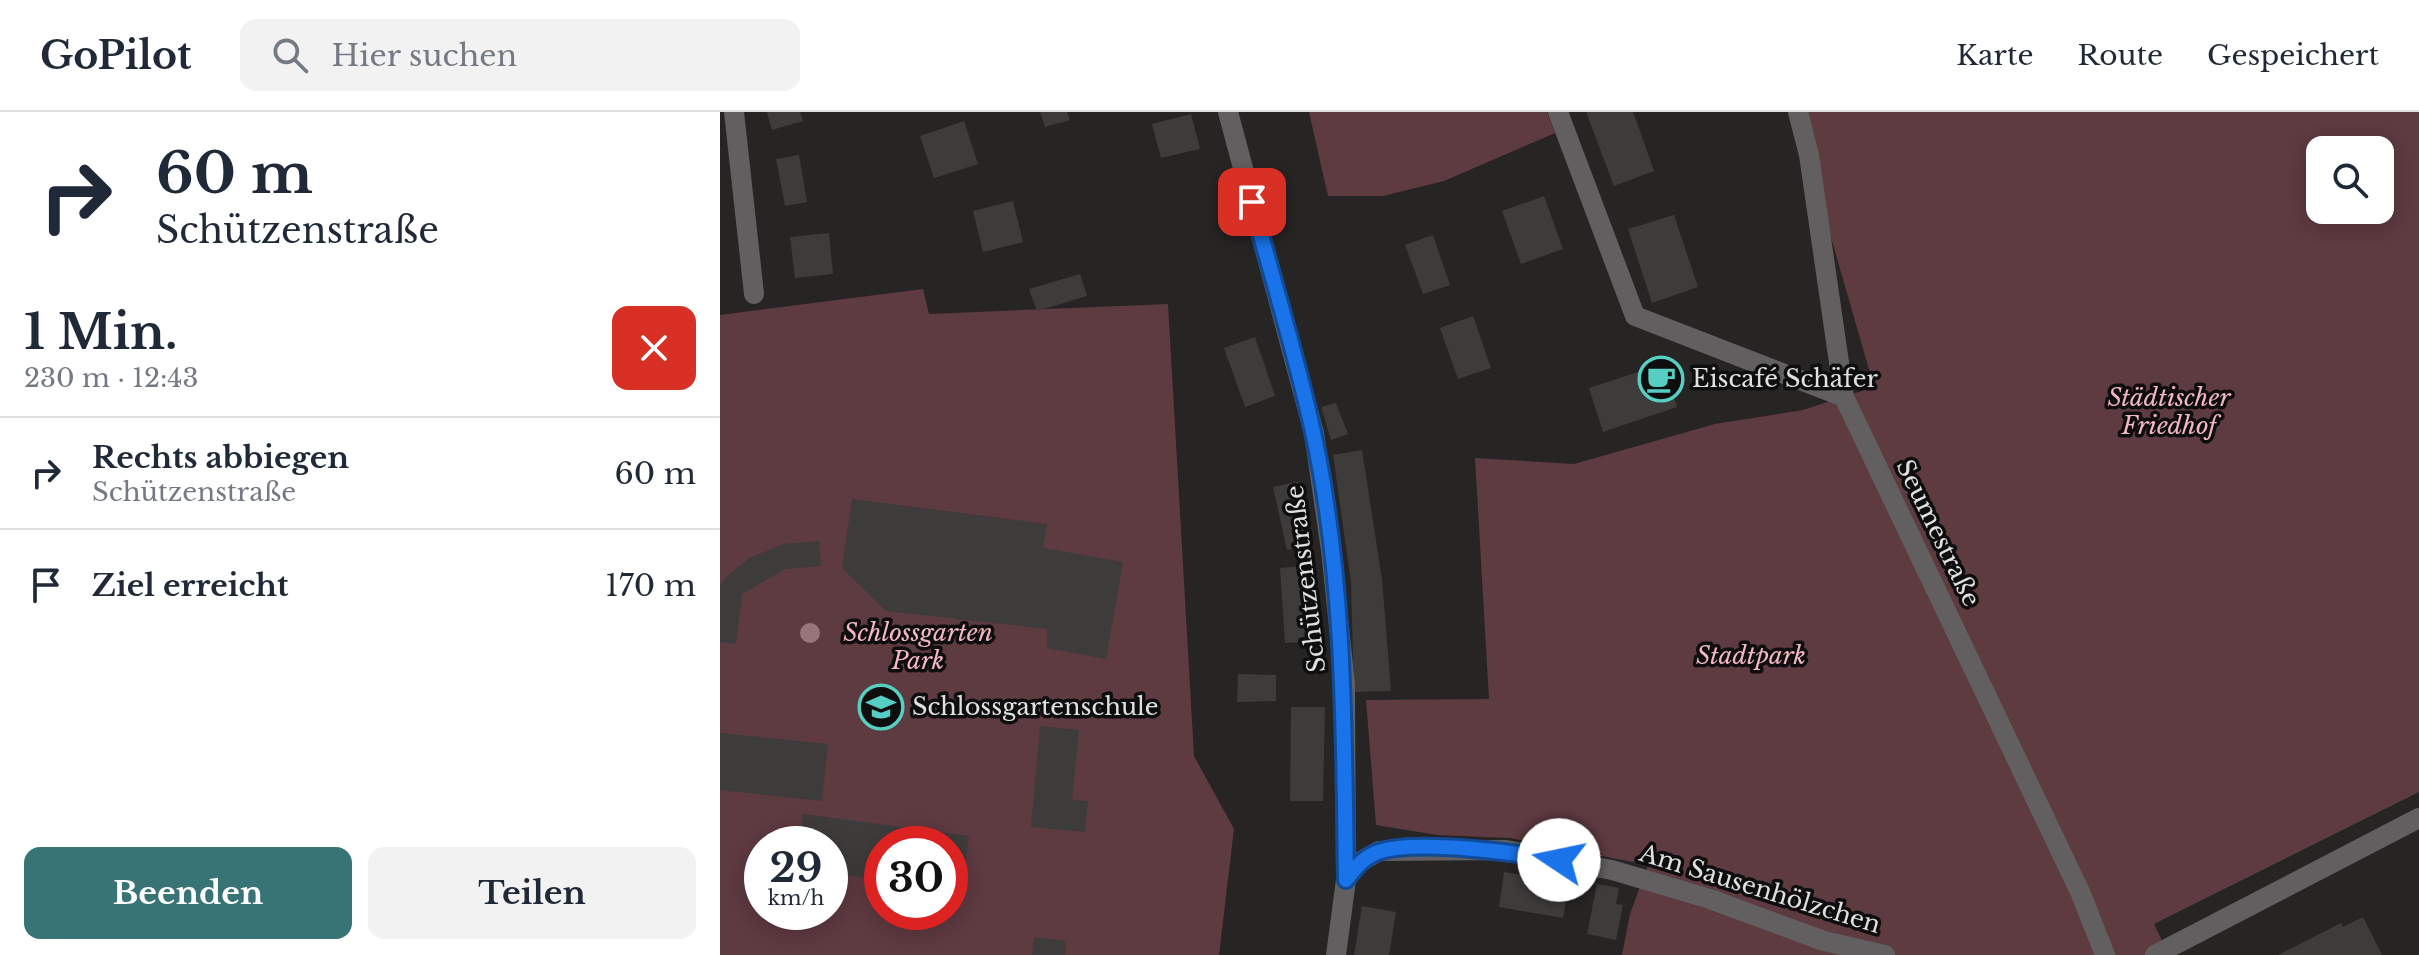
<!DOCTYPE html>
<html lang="de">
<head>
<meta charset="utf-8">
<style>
	:root { --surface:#fff; --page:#f2f2f3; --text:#1f2937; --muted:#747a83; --line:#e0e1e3; --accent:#387376 }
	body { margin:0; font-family:"Libre Baskerville",serif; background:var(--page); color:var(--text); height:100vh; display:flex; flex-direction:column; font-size:30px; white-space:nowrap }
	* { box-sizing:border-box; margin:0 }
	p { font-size:26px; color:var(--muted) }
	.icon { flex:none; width:44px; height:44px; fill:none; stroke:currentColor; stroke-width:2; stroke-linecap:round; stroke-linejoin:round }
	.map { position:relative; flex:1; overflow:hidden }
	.side { display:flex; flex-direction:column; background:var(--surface); width:720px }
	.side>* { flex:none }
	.hud { background:#fff; color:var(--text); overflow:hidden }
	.fabs { position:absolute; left:1586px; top:24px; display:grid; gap:16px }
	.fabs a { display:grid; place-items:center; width:88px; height:88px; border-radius:16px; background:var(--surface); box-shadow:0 4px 20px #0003; font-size:40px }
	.speed { position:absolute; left:24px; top:714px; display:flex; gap:16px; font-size:40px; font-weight:700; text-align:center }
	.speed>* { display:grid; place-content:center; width:104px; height:104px; border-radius:50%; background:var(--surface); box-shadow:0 4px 20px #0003; line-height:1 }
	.speed small { font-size:20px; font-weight:400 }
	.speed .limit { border:12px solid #d22; background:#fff; color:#111 }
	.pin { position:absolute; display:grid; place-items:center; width:68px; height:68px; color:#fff; margin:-34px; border-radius:16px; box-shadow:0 4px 12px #0006 }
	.me { position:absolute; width:88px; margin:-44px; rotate:281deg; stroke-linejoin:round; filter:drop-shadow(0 0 6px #0008) }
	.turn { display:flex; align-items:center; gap:28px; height:168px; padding:0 24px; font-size:36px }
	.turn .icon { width:104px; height:104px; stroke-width:2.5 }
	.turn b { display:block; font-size:56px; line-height:68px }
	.round { display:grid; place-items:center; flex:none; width:84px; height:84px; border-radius:16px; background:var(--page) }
	.head { display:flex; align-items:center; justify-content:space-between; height:136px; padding:0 24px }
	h1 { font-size:48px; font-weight:700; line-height:60px }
	.button { display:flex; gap:16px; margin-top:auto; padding:16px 24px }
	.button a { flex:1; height:92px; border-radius:16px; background:var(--accent); color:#fff; font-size:32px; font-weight:700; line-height:92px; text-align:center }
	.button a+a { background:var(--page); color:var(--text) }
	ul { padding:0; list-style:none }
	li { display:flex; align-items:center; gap:24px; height:112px; padding:0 24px; border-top:2px solid var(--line) }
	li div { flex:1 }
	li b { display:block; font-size:30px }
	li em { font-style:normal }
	header { display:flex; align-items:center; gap:48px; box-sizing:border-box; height:112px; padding:0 40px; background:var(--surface); border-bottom:2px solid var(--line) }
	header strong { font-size:38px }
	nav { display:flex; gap:44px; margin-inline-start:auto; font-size:28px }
	.search { width:560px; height:72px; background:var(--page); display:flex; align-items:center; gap:20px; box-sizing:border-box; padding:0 28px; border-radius:16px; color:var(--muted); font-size:30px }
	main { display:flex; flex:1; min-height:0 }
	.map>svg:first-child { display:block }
	.green { fill:#5e3a41; fill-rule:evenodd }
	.building { fill:#3e3b3b }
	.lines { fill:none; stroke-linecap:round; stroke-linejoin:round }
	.minor { stroke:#615f60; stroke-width:20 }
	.tree { fill:#97757b }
	.route-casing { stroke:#114b97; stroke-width:20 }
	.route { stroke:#1a73e8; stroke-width:14 }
	.labels { text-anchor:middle; stroke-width:7; stroke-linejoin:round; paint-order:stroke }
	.poi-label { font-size:24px; fill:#e1e0e0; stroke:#0f0e0e; text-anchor:start }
	.park-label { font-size:24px; font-style:italic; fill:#f3b7c2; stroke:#0f0e0e }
	.street-label { font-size:24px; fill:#e1e0e0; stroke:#0f0e0e }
</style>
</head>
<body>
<header>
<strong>GoPilot</strong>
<div class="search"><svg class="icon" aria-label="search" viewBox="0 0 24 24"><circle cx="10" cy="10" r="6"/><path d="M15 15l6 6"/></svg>Hier suchen</div>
<nav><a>Karte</a><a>Route</a><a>Gespeichert</a></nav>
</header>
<main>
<section class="side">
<div class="hud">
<div class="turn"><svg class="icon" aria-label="right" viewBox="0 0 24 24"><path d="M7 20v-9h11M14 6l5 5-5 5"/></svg><div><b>60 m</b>Schützenstraße</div></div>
</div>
<div class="head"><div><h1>1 Min.</h1><p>230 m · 12:43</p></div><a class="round" style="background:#d93025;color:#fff"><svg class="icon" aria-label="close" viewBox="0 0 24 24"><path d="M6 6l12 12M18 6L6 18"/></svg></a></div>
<ul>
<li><svg class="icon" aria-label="right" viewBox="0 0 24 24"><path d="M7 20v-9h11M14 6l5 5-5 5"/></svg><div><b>Rechts abbiegen</b><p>Schützenstraße</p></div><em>60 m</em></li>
<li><svg class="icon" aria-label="arrive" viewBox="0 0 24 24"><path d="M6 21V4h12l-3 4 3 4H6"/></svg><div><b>Ziel erreicht</b></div><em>170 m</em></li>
</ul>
<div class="button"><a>Beenden</a><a>Teilen</a></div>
</section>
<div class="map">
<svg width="1699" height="843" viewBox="0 0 1699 843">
	<rect width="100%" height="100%" fill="#272424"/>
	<!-- green -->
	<path class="green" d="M 589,0 L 827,0 L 835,21 L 724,69 L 663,84 L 608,84 Z
		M 1075,0 L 1699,0 L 1699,680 L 1434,812 L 1449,843 L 902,843 L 910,802 L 928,753 L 790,726 L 717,723 L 656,713 L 646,588 L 769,587 L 755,346 L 854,352 L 995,312 L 1083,298 L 1154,275 ZM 1600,38 L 1660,38 L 1660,98 L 1600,98 Z
		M 203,177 L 209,202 L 448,192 L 474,644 L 514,717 L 499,843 L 0,843 L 0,203 ZM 42,732 L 110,732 L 110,800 L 42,800 ZM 162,732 L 230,732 L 230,800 L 162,800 Z"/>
	<!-- building -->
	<path class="building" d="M 47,0 L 80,0 L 83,9 L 52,18 Z
		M 320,0 L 347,0 L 350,8 L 325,15 Z
		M 866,0 L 913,0 L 934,59 L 894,74 Z
		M 471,2 L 480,37 L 441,46 L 432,12 Z
		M 244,9 L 258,52 L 214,66 L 200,24 Z
		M 79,43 L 87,90 L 65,94 L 56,47 Z
		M 824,84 L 843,137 L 801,152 L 782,99 Z
		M 293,89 L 303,130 L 263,140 L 253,99 Z
		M 954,103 L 978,175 L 932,191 L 908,117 Z
		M 109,121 L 113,162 L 75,166 L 70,125 Z
		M 713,123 L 730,173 L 703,182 L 685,133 Z
		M 360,162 L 367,184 L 317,199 L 309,177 Z
		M 753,204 L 771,256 L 738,267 L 720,216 Z
		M 535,225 L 555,284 L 525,295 L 504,236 Z
		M 942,252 L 957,295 L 883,320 L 869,276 Z
		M 616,291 L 628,322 L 611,328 L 601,295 Z
		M 642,338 L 662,467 L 671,579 L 634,580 L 631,471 L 613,343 Z
		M 581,369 L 593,433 L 567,438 L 553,375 Z
		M 132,387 L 327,412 L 323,436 L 403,450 L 386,547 L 327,536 L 327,517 L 166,499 L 122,456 Z
		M 99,429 L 101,454 L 65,457 L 22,482 L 16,532 L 0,530 L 0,474 L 8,463 L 30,446 L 63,432 Z
		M 596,453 L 600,529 L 565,531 L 560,456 Z
		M 518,562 L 556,563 L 556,589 L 517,590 Z
		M 571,595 L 605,595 L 603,689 L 570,689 Z
		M 320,614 L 359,618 L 352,688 L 368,689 L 365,720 L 311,715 Z
		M 0,621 L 108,632 L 102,689 L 0,678 Z
		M 83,702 L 249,724 L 242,779 L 230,777 L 230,732 L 162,732 L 162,768 L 110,761 L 110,732 L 80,732 Z
		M 784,760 L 849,771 L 843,806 L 779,795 Z
		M 877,772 L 899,776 L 896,792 L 903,793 L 896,828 L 867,822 Z
		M 642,794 L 676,800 L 669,843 L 634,843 Z
		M 1643,805 L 1662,843 L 1558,843 L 1621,811 L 1623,815 Z
		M 314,825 L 346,829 L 345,843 L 312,843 Z"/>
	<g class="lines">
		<!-- minor -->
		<path class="minor" d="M 14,0 L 34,182
			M 508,0 L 594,321 L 611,438 L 625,572 L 626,768 L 616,843
			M 838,0 L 915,204 L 1124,285
			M 1078,0 L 1089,43 L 1124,285 L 1361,782 L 1385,843
			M 626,768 L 638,751 L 659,739 L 786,738 L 892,758 L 990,787 L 1104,829 L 1165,843
			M 1435,843 L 1699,706"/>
	</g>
	<!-- trees -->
	<circle class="tree" cx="90" cy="521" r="10"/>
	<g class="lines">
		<!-- route casing -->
		<g class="route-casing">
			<path id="route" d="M 532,90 C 552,166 576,242 593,320 C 625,467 624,619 626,768 C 635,756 644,745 658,740 C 696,727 798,741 839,748"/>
		</g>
		<!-- route -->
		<use href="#route" class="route"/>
	</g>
	<!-- icons -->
	<defs>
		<g id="cafe-ring" transform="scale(2.3)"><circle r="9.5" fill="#0f0e0e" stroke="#56cec3" stroke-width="1.5"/><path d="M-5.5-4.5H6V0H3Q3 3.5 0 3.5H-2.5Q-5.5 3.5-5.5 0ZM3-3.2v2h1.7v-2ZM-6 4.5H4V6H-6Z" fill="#56cec3"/></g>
		<g id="school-ring" transform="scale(2.3)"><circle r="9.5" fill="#0f0e0e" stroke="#56cec3" stroke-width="1.5"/><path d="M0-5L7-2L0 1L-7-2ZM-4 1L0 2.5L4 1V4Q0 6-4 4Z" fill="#56cec3"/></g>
	</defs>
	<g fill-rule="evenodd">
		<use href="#cafe-ring" x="941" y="267"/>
		<use href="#school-ring" x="161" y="595"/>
	</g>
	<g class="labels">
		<!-- poi labels -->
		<g class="poi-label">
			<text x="972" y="275">Eiscafé Schäfer</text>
			<text x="192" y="603">Schlossgartenschule</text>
		</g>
		<!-- park labels -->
		<g class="park-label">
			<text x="1449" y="294">Städtischer<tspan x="1449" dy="28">Friedhof</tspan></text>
			<text x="198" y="529">Schlossgarten<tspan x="198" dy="28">Park</tspan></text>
			<text x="1031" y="552">Stadtpark</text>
		</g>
		<!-- street labels -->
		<g class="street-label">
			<text transform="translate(1218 421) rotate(64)" y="8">Seumestraße</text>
			<text transform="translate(586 467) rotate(-97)" y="8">Schützenstraße</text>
			<text transform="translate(1040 777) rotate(17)" y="8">Am Sausenhölzchen</text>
		</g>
	</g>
</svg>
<div class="fabs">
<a><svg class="icon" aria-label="search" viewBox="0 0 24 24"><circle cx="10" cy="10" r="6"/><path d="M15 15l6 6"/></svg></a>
</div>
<div class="speed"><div>29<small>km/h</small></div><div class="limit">30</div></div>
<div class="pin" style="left:532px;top:90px;background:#d93025"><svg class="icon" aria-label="arrive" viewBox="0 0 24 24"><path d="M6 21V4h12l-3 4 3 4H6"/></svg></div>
<svg class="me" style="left:839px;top:748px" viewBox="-20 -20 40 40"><circle r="19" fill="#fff"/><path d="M0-13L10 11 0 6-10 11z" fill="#1a73e8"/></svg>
</div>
</main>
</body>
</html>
